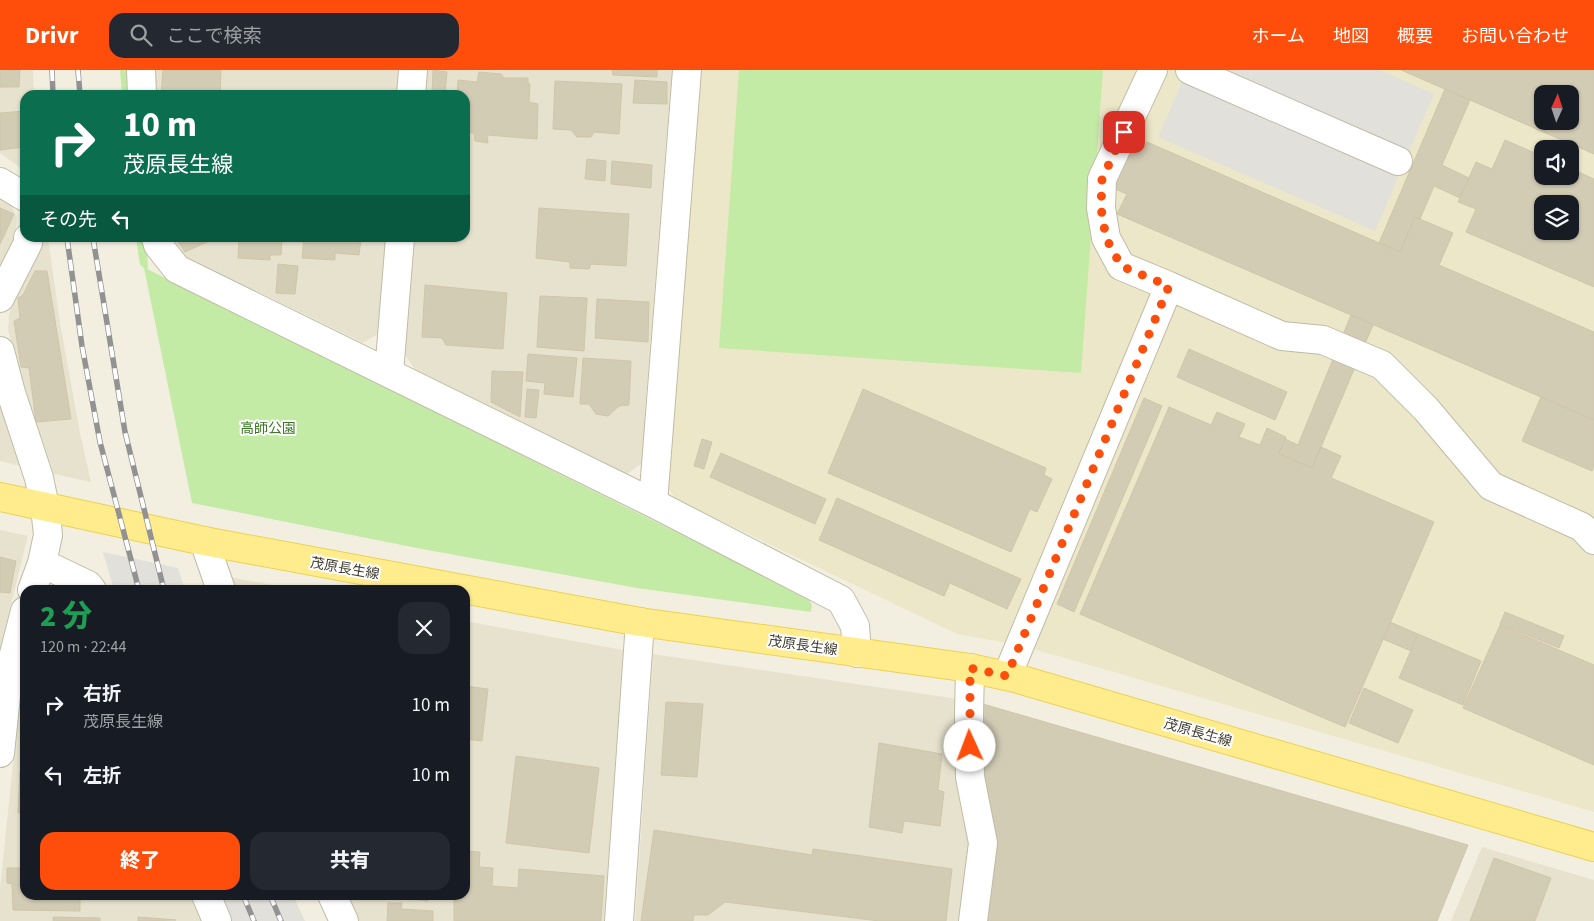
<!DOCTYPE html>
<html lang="ja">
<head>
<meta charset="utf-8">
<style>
	:root { --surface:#171b24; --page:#242831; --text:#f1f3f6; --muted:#9ea1a6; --accent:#ff4d0b }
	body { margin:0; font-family:"Source Sans 3","Noto Sans JP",sans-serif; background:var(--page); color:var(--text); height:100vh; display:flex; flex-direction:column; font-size:19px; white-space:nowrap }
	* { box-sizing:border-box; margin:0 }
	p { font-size:16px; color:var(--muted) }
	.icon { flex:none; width:28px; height:28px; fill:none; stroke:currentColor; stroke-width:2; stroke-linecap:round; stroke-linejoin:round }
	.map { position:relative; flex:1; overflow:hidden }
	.panel { position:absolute; left:20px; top:515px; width:450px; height:315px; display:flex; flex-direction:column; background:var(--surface); border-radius:15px; box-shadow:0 1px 4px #0004 }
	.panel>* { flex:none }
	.top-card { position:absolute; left:20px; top:20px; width:450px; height:152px; border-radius:15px; box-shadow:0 1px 4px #0004; background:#0b6e4f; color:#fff; overflow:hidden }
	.needle { width:32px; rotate:3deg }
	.fabs { position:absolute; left:1534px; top:15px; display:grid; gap:10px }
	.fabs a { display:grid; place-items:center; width:45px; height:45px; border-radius:10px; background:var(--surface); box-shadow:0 1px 4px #0004; font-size:25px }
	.pin { position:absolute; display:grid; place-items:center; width:42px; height:42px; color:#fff; margin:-21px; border-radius:10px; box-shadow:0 2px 8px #0006 }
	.me { position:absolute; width:55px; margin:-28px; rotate:358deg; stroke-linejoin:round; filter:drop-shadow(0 0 4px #0008) }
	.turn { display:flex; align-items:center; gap:18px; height:105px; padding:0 20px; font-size:22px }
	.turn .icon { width:65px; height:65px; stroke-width:2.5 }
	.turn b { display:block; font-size:35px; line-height:42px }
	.then { display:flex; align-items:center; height:48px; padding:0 20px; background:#0003; gap:10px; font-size:19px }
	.round { display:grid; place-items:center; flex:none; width:52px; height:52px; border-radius:15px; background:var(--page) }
	.head { display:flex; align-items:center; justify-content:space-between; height:85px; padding:0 20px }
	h1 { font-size:30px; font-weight:800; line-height:38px; color:#1e9e55 }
	.primary-button { display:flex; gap:10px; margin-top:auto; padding:10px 20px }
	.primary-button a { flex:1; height:58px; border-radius:15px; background:var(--accent); color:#fff; font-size:20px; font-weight:800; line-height:58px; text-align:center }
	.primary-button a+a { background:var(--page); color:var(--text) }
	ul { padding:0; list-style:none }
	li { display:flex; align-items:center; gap:15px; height:70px; padding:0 20px }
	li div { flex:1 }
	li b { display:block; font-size:19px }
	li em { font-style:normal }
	header { display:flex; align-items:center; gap:30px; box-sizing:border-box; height:70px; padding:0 25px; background:var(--accent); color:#fff }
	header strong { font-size:24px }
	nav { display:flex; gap:28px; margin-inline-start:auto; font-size:18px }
	.search { width:350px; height:45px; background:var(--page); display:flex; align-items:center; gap:12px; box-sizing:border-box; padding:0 18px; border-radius:15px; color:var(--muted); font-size:19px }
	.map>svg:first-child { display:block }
	.residential { fill:#e7e2ce }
	.education { fill:#ede7c9; fill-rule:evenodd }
	.green { fill:#c3eba5 }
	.parking { fill:#e2e0da }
	.building { fill:#d3ccb5; stroke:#d0c5a8; fill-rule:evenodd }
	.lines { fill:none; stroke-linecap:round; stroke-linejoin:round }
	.minor-casing { stroke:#c0bba6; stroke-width:30 }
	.major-casing { stroke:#edd154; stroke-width:30 }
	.minor { stroke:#fff; stroke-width:28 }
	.major { stroke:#ffec8d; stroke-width:28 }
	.rail-casing { stroke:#929292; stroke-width:5.5 }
	.rail { stroke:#fff; stroke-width:4; stroke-dasharray:11; stroke-linecap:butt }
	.route { stroke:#ff4d0b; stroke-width:9; stroke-dasharray:0 16.2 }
	.labels { text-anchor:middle; stroke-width:4; stroke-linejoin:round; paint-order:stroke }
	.park-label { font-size:14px; fill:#387921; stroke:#fff }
	.street-label { font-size:14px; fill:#433f31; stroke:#fff }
</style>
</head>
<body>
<header>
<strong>Drivr</strong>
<div class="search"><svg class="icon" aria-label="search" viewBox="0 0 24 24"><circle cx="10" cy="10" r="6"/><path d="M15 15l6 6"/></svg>ここで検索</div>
<nav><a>ホーム</a><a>地図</a><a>概要</a><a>お問い合わせ</a></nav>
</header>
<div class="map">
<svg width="1594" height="851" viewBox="0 0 1594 851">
	<rect width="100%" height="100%" fill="#f2efe1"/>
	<!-- residential -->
	<path class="residential" d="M 0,0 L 33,0 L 34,25 L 25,25 L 25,101 L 0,83 Z
		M 153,0 L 399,0 L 397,25 L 154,25 Z
		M 426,0 L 672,0 L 645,340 L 643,392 L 626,405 L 416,301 L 403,282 L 412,168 L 465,168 L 465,25 L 424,25 Z
		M 0,125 L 9,130 L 17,147 L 15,171 L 0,201 Z
		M 42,168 L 48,168 L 60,253 L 80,363 L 91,412 L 54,404 L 22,310 L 8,260 L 9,246 L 12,234 L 42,176 Z
		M 173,168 L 385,168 L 378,264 L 363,273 L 183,185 Z
		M 0,325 L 21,396 L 0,391 Z
		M 0,460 L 28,466 L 0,578 Z
		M 230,507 L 299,520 L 234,520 Z
		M 465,551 L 623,580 L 605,851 L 355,851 L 344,825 L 465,825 Z
		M 653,584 L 958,629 L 969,769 L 967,806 L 960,851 L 635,851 Z
		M 25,598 L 25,825 L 190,825 L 201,851 L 0,851 L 0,818 L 22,609 Z
		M 1482,777 L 1594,810 L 1594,851 L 1451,851 Z"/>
	<!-- education -->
	<path class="education" d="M 702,0 L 1594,0 L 1594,742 L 1086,594 L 1018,575 L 957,564 L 675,429 L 667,415 ZM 1542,24 L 1570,24 L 1570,51 L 1542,51 ZM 1542,79 L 1570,79 L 1570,106 L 1542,106 ZM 1542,134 L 1570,134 L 1570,161 L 1542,161 Z"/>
	<!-- green -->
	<path class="green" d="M 120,0 L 131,0 L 132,25 L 122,25 Z
		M 739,0 L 1103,0 L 1081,303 L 719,278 Z
		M 136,168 L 146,168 L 148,198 L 147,199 L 807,527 L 812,535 L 811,542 L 637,518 L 422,479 L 192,433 L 144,198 L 140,195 Z"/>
	<!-- parking -->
	<path class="parking" d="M 1187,0 L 1379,0 L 1434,24 L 1375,161 L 1158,67 Z
		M 103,482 L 178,498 L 185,520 L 114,520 Z
		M 220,825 L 293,825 L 305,851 L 232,851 Z"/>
	<!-- building -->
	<path class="building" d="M 0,0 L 20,0 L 19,17 L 0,17 Z
		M 163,0 L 221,0 L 220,25 L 161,25 Z
		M 433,0 L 447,2 L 445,25 L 432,25 Z
		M 612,0 L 657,0 L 657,7 L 613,5 Z
		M 1401,0 L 1594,0 L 1594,84 L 1470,30 ZM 1542,24 L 1570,24 L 1570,51 L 1542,51 Z
		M 479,2 L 501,4 L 504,8 L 528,8 L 528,13 L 530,14 L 529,32 L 538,34 L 537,69 L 487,65 L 488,73 L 475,71 L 474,63 L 465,62 L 465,25 L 457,25 L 458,10 L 477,12 Z
		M 635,10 L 667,12 L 667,34 L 633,33 Z
		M 555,11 L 622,14 L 619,64 L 594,62 L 591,67 L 577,67 L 571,60 L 553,59 Z
		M 1445,19 L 1470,30 L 1442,95 L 1469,108 L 1460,128 L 1434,116 L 1420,149 L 1415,147 L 1400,182 L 1379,173 Z
		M 25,41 L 25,77 L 0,80 L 0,43 Z
		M 1505,70 L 1542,86 L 1542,106 L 1570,106 L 1570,98 L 1594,109 L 1594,217 L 1466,162 L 1476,139 L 1458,132 L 1476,92 L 1492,99 ZM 1542,134 L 1570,134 L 1570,161 L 1542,161 Z
		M 1147,72 L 1400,182 L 1415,147 L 1453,163 L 1439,195 L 1594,262 L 1594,350 L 1117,144 L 1127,124 L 1110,117 L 1130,73 L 1144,79 Z
		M 587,89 L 606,91 L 605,111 L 585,109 Z
		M 612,91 L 652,95 L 651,118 L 611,114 Z
		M 0,138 L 14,144 L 0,174 Z
		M 539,138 L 629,144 L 626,196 L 591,194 L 589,199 L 570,198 L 570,192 L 536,188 Z
		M 176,168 L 207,168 L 209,171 L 185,182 Z
		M 239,168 L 282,168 L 281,185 L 270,185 L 270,190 L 238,188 Z
		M 304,168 L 361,168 L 359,185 L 335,183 L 335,190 L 302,188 Z
		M 278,194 L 298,196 L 295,224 L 276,223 Z
		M 35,201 L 47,201 L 71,349 L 36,352 L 29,298 L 21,297 L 14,251 L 20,248 L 18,228 L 23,225 Z
		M 425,215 L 507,223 L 503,279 L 446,275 L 442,268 L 422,267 Z
		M 540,226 L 587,228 L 584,281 L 537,277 Z
		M 597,229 L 649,232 L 648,272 L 595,268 Z
		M 1351,245 L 1373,255 L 1312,398 L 1279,384 L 1285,369 L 1298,375 Z
		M 1189,279 L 1287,322 L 1275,350 L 1177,307 Z
		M 528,284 L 577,288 L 573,327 L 544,324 L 545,313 L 526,311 Z
		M 583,288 L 631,291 L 629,335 L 619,336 L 608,346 L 596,344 L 589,334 L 580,334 Z
		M 492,301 L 523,302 L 520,347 L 491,332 Z
		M 527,319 L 539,320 L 536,348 L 525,347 Z
		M 863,319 L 1046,398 L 1044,405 L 1052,409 L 1037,442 L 1030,439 L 1011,482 L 828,403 Z
		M 1541,327 L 1594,350 L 1594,396 L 1592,401 L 1522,371 Z
		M 1144,328 L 1162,336 L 1074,542 L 1057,534 Z
		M 1169,337 L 1211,355 L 1217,342 L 1245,354 L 1239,367 L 1260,375 L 1267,358 L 1286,367 L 1279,384 L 1312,398 L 1321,377 L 1341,386 L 1331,408 L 1434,452 L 1345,657 L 1080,544 Z
		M 702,369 L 712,372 L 704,399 L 694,396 Z
		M 721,383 L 826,429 L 815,454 L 710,407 Z
		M 837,428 L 1021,509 L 1007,539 L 950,513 L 944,526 L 819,470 Z
		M 0,487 L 16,491 L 10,523 L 0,522 Z
		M 1505,542 L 1564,566 L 1559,578 L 1500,554 Z
		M 1390,552 L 1418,564 L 1411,581 L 1383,569 Z
		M 1500,555 L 1594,595 L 1594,695 L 1463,638 Z
		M 1418,564 L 1481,591 L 1463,635 L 1399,608 Z
		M 465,616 L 488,619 L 482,671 L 465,669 Z
		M 1364,618 L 1413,640 L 1398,673 L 1349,653 Z
		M 666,632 L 703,634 L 697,707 L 661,705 Z
		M 983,634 L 1468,775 L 1437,851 L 985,851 L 982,704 Z
		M 879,673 L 942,684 L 938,720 L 944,722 L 940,756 L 904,751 L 902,763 L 869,757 Z
		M 516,686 L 599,698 L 589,783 L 506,773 Z
		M 20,701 L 25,701 L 25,742 L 18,743 Z
		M 654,760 L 812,785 L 813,779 L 952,799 L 946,851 L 879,851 L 725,832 L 708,845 L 694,845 L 693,851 L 641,851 Z
		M 465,781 L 480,782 L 479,797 L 493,798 L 492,816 L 518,818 L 519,799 L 604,806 L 601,851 L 454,851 L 454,827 L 443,825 L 465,825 Z
		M 1494,788 L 1551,808 L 1535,851 L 1470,851 Z
		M 7,798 L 25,798 L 25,825 L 80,825 L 80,841 L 13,840 L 12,814 L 7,813 Z
		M 403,825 L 428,825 L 428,831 L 403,828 Z
		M 388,833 L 402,833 L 401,839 L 433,841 L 433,851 L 387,851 Z
		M 53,847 L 100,848 L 100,851 L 53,851 Z
		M 138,847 L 176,850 L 138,851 Z"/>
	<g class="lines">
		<!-- minor casing -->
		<g class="minor-casing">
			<path id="minor" d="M 141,0 L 142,25
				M 1153,0 L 1102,109 L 1101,138 L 1106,168 L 1121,196 L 1169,216
				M 1190,0 L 1398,91
				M 411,25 L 413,0
				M 0,112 L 25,127
				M 156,168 L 158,175 L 177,199 L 653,433 L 841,530 L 855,556 L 857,583
				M 0,228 L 28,173 L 28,168
				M 0,281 L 11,323 L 39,408 L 45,437 L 48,465 L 42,493 L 32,520
				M 389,303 L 400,168
				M 653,433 L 687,0
				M 204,471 L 221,520
				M 42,493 L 88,515 L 92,520
				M 970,598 L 969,645 L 970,707 L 983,773 L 973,851
				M 1007,606 L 1169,216 L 1282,266 L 1323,270 L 1382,295 L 1426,339 L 1491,416 L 1582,457 L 1594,470
				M 0,683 L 8,607 L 25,541
				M 206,825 L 217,851
				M 332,825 L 344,851
				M 619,851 L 640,552"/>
		</g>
		<!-- major casing -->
		<g class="major-casing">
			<path id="major" d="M 0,427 L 204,471 L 640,552 L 970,598 L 1015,608 L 1594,777"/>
		</g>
		<!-- minor -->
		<use href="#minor" class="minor"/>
		<!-- major -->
		<use href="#major" class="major"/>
		<!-- rail casing -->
		<g class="rail-casing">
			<path id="rail" d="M 52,0 L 53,25
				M 78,0 L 80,25
				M 67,168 L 82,276 L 100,372 L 139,520
				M 93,168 L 125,362 L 164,520
				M 243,825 L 254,851
				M 270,825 L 281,851"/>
		</g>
		<!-- rail -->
		<use href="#rail" class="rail"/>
	</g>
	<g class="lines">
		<!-- route -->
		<path class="route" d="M 970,676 L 970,598 L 1007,606 L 1169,216 L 1121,196 L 1106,168 L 1101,138 L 1102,109 L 1124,62"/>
	</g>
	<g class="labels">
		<!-- park labels -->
		<g class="park-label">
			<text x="268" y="363">高師公園</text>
		</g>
		<!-- street labels -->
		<g class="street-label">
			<text transform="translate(345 498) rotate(10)" y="5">茂原長生線</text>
			<text transform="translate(803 575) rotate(8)" y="5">茂原長生線</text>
			<text transform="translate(1198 662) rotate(16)" y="5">茂原長生線</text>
		</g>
	</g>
</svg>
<div class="fabs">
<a><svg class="needle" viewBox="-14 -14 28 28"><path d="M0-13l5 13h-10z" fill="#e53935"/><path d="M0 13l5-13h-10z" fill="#9ea1a6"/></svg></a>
<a><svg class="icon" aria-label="sound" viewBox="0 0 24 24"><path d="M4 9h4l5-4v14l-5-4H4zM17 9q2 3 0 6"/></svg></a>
<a><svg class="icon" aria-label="layers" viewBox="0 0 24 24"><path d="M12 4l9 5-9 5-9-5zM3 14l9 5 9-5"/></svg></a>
</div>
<div class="pin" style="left:1124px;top:62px;background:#d93025"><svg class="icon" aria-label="arrive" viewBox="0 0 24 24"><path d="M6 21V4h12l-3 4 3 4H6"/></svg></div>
<svg class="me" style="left:970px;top:676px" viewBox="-20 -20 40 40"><circle r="19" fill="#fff"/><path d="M0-13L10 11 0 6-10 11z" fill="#ff4d0b"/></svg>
<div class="top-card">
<div class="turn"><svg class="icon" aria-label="right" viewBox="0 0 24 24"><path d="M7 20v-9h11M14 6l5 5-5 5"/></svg><div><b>10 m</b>茂原長生線</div></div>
<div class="then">その先<svg class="icon" aria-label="left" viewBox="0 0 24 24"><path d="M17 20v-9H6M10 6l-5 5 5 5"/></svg></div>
</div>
<section class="panel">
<div class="head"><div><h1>2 分</h1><p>120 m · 22:44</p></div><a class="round"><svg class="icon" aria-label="close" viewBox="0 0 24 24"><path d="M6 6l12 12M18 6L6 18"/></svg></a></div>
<ul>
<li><svg class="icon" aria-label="right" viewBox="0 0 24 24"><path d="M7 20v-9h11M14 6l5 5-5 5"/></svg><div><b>右折</b><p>茂原長生線</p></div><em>10 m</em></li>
<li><svg class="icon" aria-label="left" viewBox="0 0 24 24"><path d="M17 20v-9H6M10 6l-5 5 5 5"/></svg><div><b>左折</b></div><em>10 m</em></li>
</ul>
<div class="primary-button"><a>終了</a><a>共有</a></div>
</section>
</div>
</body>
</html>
